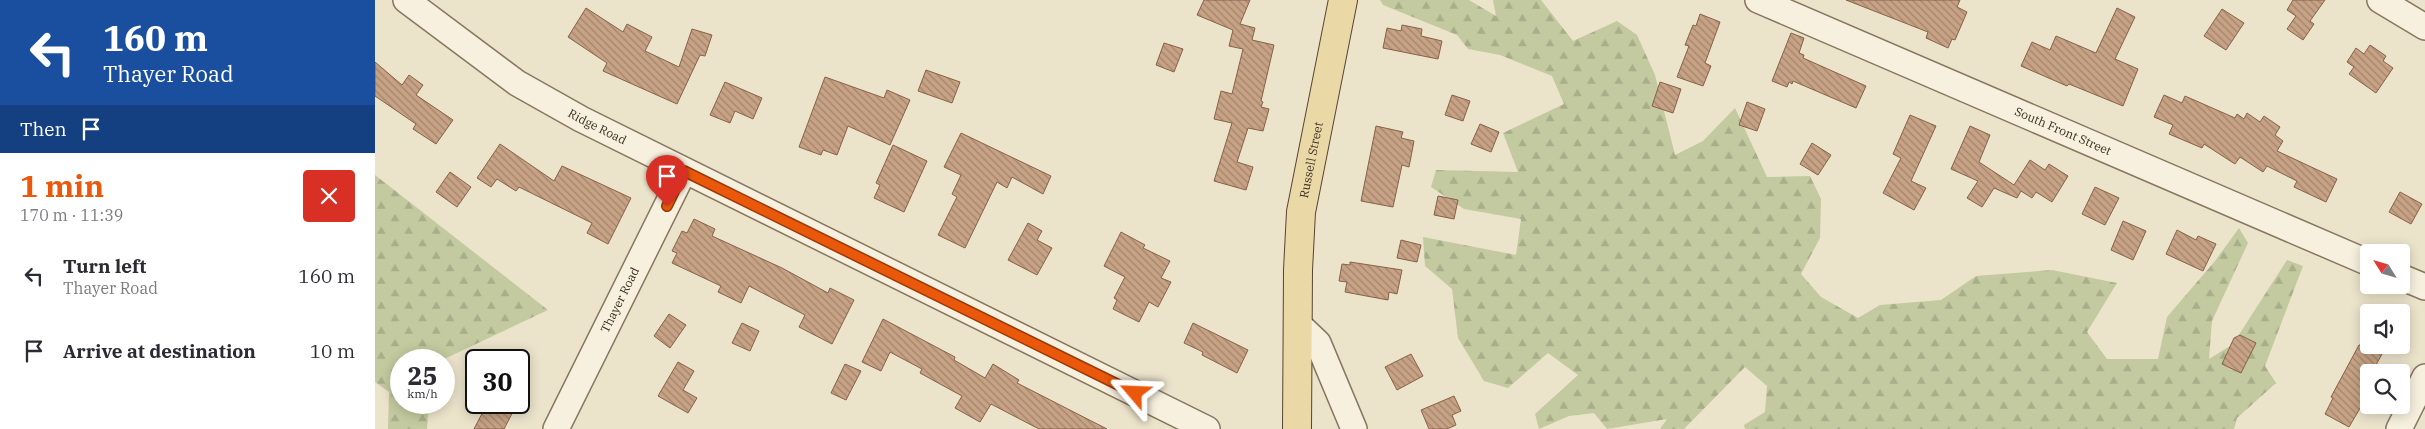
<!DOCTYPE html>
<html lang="en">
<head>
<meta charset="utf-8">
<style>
	:root { --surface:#fff; --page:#f2f2f3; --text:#2b2b33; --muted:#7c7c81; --accent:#ea580c }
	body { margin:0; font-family:"IBM Plex Serif",serif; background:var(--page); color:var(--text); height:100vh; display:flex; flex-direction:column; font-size:19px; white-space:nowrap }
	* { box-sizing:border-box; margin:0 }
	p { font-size:16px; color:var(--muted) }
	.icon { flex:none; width:28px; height:28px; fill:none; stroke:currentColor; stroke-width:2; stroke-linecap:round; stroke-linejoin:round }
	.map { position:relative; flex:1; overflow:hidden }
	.sheet { display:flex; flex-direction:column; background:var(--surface); width:375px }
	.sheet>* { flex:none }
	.top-card { background:#1a4fa0; color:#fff; overflow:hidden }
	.needle { width:32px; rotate:307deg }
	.controls { position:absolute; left:1985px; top:244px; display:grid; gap:10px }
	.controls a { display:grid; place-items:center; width:50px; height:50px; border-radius:5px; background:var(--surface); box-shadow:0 2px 12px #0003; font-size:25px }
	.speed { position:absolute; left:15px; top:349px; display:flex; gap:10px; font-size:25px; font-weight:700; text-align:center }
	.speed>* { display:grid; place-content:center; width:65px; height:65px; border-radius:50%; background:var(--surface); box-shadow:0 2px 12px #0003; line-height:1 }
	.speed small { font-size:12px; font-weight:400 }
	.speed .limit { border:2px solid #111; border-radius:8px; background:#fff; color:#111 }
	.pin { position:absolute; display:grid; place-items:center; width:42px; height:42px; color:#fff; margin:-51px -21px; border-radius:50% 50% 50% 0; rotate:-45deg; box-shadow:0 0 5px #0007 }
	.pin .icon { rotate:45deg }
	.me { position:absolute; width:55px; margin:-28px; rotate:296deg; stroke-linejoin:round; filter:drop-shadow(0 0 4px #0008) }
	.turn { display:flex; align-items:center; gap:18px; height:105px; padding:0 20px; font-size:22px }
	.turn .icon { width:65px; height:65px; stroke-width:2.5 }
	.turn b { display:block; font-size:35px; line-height:42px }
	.then { display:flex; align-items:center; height:48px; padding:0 20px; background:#0003; gap:10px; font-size:19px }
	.round { display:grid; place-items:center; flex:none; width:52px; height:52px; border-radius:5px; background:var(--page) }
	.overview { display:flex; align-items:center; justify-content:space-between; height:85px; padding:0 20px }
	h1 { font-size:30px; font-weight:700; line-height:38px; color:var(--accent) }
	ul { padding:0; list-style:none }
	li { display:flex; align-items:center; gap:15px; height:75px; padding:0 20px }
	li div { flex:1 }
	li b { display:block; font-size:19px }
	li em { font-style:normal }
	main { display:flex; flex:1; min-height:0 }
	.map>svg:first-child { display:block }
	.forest { fill:url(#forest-firs) }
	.building { fill:url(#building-back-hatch); stroke:#856248 }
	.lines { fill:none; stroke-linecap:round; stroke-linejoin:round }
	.minor-casing { stroke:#887760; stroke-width:28 }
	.major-casing { stroke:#564534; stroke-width:30 }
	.minor { stroke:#f7f0de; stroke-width:25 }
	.major { stroke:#ebd8a7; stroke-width:28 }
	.route-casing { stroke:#983908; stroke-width:12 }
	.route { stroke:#ea580c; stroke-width:9 }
	.labels { text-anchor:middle; stroke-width:5; stroke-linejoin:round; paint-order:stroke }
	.street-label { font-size:12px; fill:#3a2e22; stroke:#f4edda }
</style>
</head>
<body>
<main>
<section class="sheet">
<div class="top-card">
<div class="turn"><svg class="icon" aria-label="left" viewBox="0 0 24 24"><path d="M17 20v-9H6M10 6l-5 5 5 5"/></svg><div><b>160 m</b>Thayer Road</div></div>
<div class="then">Then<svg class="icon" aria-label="arrive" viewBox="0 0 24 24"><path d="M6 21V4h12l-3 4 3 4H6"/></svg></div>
</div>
<div class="overview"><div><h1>1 min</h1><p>170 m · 11:39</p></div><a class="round" style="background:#d93025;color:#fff"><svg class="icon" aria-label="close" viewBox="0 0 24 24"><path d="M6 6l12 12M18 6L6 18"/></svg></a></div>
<ul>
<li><svg class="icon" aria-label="left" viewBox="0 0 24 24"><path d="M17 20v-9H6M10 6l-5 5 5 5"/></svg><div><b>Turn left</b><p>Thayer Road</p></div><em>160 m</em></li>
<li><svg class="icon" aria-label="arrive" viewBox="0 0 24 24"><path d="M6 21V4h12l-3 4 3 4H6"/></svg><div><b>Arrive at destination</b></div><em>10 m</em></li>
</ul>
</section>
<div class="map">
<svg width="2050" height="429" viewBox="0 0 2050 429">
	<defs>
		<pattern id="forest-firs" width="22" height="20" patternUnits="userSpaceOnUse" patternTransform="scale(1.25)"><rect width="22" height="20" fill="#c3ca9f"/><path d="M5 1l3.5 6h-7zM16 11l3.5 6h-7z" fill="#a8ae89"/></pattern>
		<pattern id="building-back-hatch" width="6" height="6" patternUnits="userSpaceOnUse" patternTransform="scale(1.25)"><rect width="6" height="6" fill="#c7a284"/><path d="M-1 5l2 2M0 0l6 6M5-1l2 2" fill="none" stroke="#a3846c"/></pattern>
	</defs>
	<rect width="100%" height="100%" fill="#ece3cb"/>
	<!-- forest -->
	<path class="forest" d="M 1005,0 L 1094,0 L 1121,16 L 1118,0 L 1166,0 L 1198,41 L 1242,21 L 1262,35 L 1280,75 L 1300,155 L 1328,141 L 1360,108 L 1392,177 L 1435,176 L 1446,199 L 1445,238 L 1426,274 L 1446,297 L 1483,318 L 1505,305 L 1566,300 L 1601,276 L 1677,270 L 1742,283 L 1712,332 L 1732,359 L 1783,359 L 1792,317 L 1840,261 L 1864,228 L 1873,243 L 1837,321 L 1834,359 L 1858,344 L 1912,260 L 1928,266 L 1890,366 L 1901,383 L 1862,418 L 1859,429 L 1370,429 L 1369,425 L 1390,412 L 1392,386 L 1370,367 L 1309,429 L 1285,429 L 1292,419 L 1232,429 L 1219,413 L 1194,416 L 1164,429 L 1160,414 L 1203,375 L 1173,353 L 1133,388 L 1109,381 L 1083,338 L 1077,289 L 1050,266 L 1048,237 L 1141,255 L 1146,219 L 1089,209 L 1056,187 L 1061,170 L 1143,172 L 1128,133 L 1189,104 L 1177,76 L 1125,55 L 1093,49 L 1082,35 L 1008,5 Z
		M 0,175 L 173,310 L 67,360 L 26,360 L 26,402 L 54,403 L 52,429 L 13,429 L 14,392 L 0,382 Z"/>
	<!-- building -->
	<path class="building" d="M 829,0 L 875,0 L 865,24 L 880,28 L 877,40 L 899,45 L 886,101 L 888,102 L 886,107 L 894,109 L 888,131 L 873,128 L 862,162 L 878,167 L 871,190 L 839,181 L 857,123 L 839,119 L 846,91 L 857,94 L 868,49 L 854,46 L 858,30 L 822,15 Z
		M 1471,0 L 1585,0 L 1582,7 L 1592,12 L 1580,40 L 1577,39 L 1573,48 L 1551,38 L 1553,32 Z
		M 1918,0 L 1950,0 L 1935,21 L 1939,24 L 1928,40 L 1912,29 L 1921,16 L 1912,10 Z
		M 211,8 L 248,32 L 252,24 L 277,37 L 270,51 L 304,67 L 317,29 L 337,35 L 330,56 L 325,55 L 302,104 L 228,71 L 232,63 L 193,37 Z
		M 1742,8 L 1760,17 L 1740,59 L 1763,69 L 1748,106 L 1694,84 L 1692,86 L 1646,66 L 1657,42 L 1675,50 L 1681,36 L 1721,53 Z
		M 1847,9 L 1869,23 L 1851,50 L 1829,36 Z
		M 1325,14 L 1345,22 L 1330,63 L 1336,66 L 1328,86 L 1302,77 L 1314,46 L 1310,45 L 1318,25 L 1321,26 Z
		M 1027,25 L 1047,29 L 1046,36 L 1067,41 L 1063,59 L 1008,48 L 1012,28 L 1026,31 Z
		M 1416,33 L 1429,38 L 1424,53 L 1429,55 L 1428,58 L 1491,86 L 1481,108 L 1418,81 L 1417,84 L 1414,82 L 1412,87 L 1397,81 Z
		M 789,43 L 808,49 L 799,72 L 781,65 Z
		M 1995,45 L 2011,56 L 2008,61 L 2018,68 L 2001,93 L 1974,74 L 1979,67 L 1972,62 L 1981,48 L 1989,54 Z
		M 0,62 L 27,85 L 34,75 L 48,85 L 41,95 L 78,120 L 61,144 L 38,129 L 41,124 L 0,96 Z
		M 551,70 L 585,82 L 577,103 L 543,91 Z
		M 450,77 L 509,98 L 512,90 L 535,100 L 515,145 L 473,126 L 462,155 L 448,150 L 446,155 L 424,147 Z
		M 350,82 L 387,98 L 378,119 L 360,111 L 355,123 L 335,115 Z
		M 1285,82 L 1306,89 L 1298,113 L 1277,106 Z
		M 1077,95 L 1095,101 L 1088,121 L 1070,115 Z
		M 1789,95 L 1807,103 L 1810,96 L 1860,118 L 1862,114 L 1869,119 L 1872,113 L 1885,122 L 1889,116 L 1905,127 L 1900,135 L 1908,141 L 1902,151 L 1962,179 L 1951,202 L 1919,187 L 1922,181 L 1892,166 L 1888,172 L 1865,157 L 1860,164 L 1829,144 L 1827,148 L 1794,134 L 1798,125 L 1779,117 Z
		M 1372,102 L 1390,109 L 1382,131 L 1364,125 Z
		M 1535,115 L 1561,126 L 1536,181 L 1551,188 L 1539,210 L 1508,193 L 1526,158 L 1518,154 Z
		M 1105,124 L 1124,132 L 1116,152 L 1096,144 Z
		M 1001,126 L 1028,132 L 1026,138 L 1039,141 L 1034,167 L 1027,165 L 1018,207 L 986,201 Z
		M 1595,126 L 1615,135 L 1604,162 L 1639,185 L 1655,160 L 1670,170 L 1674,164 L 1693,176 L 1677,202 L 1661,192 L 1657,198 L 1646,191 L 1642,198 L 1619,188 L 1607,207 L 1592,198 L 1603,181 L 1576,169 Z
		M 586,133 L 676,176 L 668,194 L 637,177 L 632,188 L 622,182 L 590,248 L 563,235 L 582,197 L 577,194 L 586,175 L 569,167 Z
		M 1437,143 L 1456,155 L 1443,175 L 1425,164 Z
		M 125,144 L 179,181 L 187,166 L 256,198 L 233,244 L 212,233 L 217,223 L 144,187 L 141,191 L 122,179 L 116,187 L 102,178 Z
		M 518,145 L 552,161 L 529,212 L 499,198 L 505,185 L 501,183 Z
		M 75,172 L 96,187 L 82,207 L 61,192 Z
		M 1720,187 L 1744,198 L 1730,225 L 1707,214 Z
		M 2025,192 L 2047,204 L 2036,224 L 2014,212 Z
		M 1063,196 L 1083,200 L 1079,219 L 1059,215 Z
		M 319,219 L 340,229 L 337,236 L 407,268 L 453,293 L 455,288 L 479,300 L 457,344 L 424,327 L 430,315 L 374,286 L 366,303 L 343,292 L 346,286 L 297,263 L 302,253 L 297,251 L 307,231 L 312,233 Z
		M 1748,221 L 1771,231 L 1758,260 L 1736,250 Z
		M 653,223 L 667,231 L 662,240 L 677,248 L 662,275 L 633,260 Z
		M 1802,230 L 1821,240 L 1823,236 L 1841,244 L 1828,271 L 1791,254 Z
		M 746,232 L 770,245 L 768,248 L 795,261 L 786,278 L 796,282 L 783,307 L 774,302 L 764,322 L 738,309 L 742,300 L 739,298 L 750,277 L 729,266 Z
		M 1026,240 L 1046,245 L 1042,262 L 1022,258 Z
		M 975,262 L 1027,270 L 1022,294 L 1014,292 L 1013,300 L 970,292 L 972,282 L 964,281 L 967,264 L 975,265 Z
		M 294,314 L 311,325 L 295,348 L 279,336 Z
		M 508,319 L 580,357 L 579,360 L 610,378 L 618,364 L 644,380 L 642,383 L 732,429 L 664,429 L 616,404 L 605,422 L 580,408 L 587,396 L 545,373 L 547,369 L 515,352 L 506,371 L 487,362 Z
		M 367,323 L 384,331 L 375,351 L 357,343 Z
		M 818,323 L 873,350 L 862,373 L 827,355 L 828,352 L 809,343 Z
		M 1865,335 L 1881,343 L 1866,373 L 1847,364 L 1859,338 Z
		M 1984,345 L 2012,345 L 1997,372 L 1994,372 L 1994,378 L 1987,389 L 1994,393 L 1974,427 L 1950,414 L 1958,398 L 1956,397 Z
		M 1036,354 L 1048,376 L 1022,390 L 1010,367 Z
		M 303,362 L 319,371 L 308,390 L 322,398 L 313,413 L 283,396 Z
		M 470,364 L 486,371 L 471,400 L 456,393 Z
		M 1079,396 L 1086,411 L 1077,415 L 1081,425 L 1072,429 L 1054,429 L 1046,410 Z
		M 113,402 L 143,402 L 129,429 L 99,429 Z"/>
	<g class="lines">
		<!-- minor casing -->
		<g class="minor-casing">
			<g id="minor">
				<path id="s1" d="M 31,0 L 142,83 L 206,119 L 832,429"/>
				<path id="s2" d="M 1383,0 L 1994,263"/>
				<path d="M 2005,0 L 2050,27"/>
				<path d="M 2026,277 L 2050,287"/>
				<path d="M 922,323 L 943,343 L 979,429"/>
				<path id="s3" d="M 181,429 L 309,171"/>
				<path d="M 2024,429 L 2050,377"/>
			</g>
		</g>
		<!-- major casing -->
		<g class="major-casing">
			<g id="major">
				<path id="s4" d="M 922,429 L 923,270 L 926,212 L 968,0"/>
			</g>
		</g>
		<!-- minor -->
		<use href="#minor" class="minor"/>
		<!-- major -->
		<use href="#major" class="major"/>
	</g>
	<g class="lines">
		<!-- route casing -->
		<g class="route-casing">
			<path id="route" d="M 292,206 L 309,171 L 760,393"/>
		</g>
		<!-- route -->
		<use href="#route" class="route"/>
	</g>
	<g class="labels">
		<!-- street labels -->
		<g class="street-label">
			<text dy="4" stroke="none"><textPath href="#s1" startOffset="230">Ridge Road</textPath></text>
			<text dy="4" stroke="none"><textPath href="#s2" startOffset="332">South Front Street</textPath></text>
			<text dy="4" stroke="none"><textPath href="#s4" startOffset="270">Russell Street</textPath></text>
			<text dy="4" stroke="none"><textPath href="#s3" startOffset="144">Thayer Road</textPath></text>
		</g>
	</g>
</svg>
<div class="controls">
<a><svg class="needle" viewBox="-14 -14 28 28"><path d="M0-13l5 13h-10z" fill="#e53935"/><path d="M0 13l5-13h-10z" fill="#7c7c81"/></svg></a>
<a><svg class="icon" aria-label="sound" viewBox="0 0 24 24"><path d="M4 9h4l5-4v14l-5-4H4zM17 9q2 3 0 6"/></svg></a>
<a><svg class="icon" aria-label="search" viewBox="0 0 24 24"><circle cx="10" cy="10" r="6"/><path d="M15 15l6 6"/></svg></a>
</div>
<div class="speed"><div>25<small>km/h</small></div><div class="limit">30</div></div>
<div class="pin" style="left:292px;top:206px;background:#d93025"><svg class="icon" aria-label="arrive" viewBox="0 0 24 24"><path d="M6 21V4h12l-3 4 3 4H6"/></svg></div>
<svg class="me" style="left:760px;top:393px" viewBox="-20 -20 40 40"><path d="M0-17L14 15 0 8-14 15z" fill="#ea580c" stroke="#fff" stroke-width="4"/></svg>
</div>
</main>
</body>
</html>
